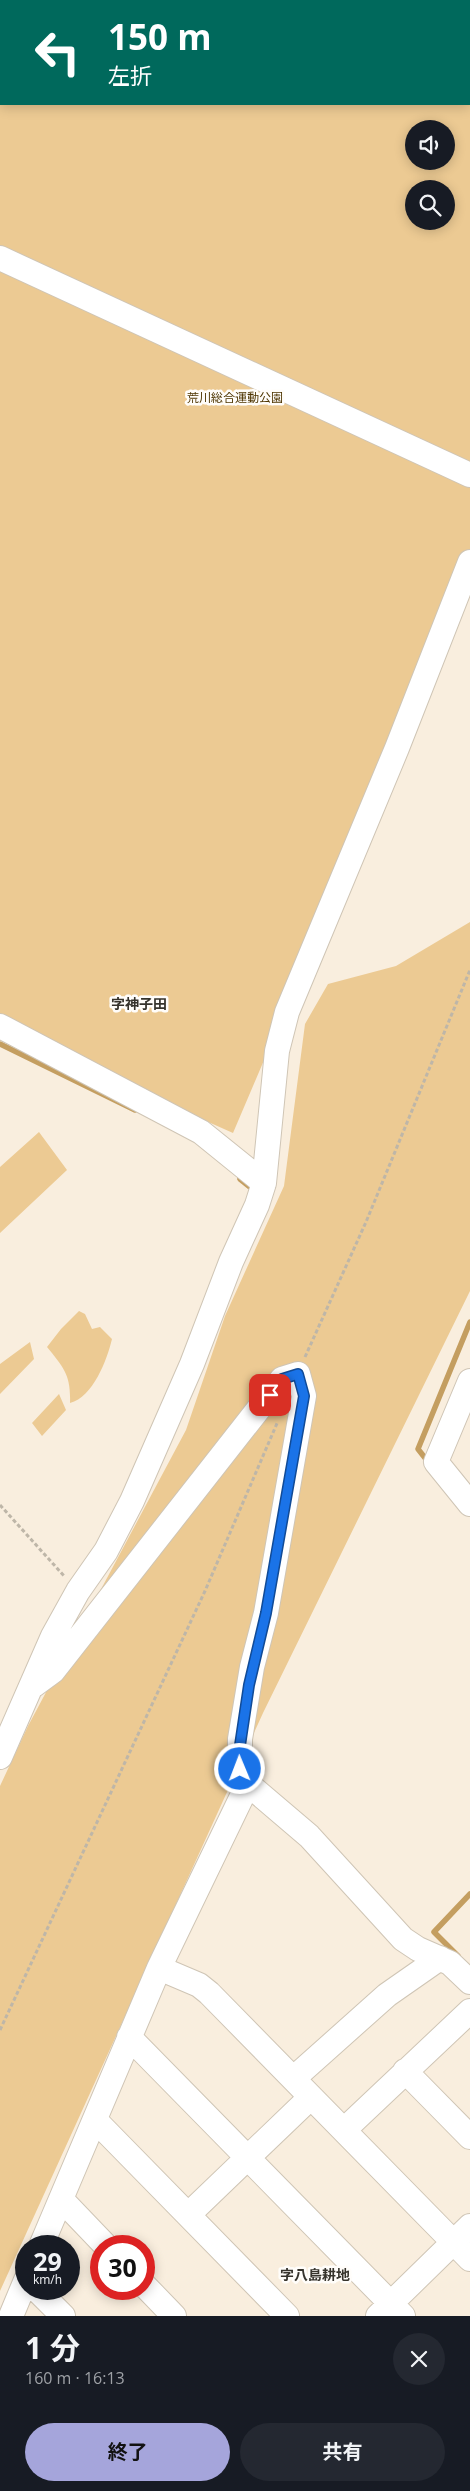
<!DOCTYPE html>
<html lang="ja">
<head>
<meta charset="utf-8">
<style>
	:root { --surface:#171b24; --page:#242831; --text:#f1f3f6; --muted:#9ea1a6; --accent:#a5a5db }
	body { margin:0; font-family:"Open Sans","Noto Sans JP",sans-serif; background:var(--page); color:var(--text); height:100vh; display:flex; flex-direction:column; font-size:19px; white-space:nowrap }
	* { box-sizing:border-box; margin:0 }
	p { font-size:16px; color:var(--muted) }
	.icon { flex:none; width:28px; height:28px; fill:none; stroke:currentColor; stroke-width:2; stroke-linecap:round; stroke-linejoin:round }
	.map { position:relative; height:2316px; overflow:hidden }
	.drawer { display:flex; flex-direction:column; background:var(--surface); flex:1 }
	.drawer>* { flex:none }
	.banner { position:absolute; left:0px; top:0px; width:470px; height:105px; box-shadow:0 2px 12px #0003; background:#00695c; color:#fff; overflow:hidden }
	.tools { position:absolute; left:405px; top:120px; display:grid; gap:10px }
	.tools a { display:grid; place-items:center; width:50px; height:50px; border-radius:50%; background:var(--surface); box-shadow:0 2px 12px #0003; font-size:25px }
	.speed { position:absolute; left:15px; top:2235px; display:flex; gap:10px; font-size:25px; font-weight:700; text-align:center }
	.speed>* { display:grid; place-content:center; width:65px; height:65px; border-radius:50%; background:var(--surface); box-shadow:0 2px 12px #0003; line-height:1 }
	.speed small { font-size:12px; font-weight:400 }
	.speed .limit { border:8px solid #d22; background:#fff; color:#111 }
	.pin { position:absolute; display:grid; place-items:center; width:42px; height:42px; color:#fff; margin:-21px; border-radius:10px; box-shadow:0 2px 8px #0006 }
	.me { position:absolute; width:55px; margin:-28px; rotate:359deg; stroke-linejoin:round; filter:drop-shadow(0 0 4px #0008) }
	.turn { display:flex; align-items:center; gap:18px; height:105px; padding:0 25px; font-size:22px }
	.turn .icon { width:65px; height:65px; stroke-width:2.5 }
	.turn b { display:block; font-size:35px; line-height:42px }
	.round { display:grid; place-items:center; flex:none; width:52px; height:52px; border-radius:26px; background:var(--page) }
	.summary { display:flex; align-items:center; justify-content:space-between; height:85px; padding:0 25px }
	h1 { font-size:30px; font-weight:700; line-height:38px }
	.action { display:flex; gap:10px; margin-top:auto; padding:10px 25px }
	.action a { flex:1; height:58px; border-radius:30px; background:var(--accent); color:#111; font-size:20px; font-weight:700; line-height:58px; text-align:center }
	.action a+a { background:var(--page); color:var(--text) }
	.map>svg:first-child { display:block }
	.green { fill:#ecca93; fill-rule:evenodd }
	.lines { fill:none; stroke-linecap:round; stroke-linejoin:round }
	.stream { stroke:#c49e60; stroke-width:5.5 }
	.minor-casing { stroke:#cfc5b5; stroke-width:26 }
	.path { stroke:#beb6a8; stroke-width:3; stroke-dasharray:4 2.5; stroke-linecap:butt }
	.minor { stroke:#fff; stroke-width:24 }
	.route-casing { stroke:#114b97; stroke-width:12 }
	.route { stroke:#1a73e8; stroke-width:9 }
	.labels { text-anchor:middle; stroke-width:5; stroke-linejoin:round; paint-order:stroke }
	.park-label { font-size:12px; fill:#4e3500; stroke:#fffdfa }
	.neighbourhood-label { font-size:14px; font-weight:bold; fill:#36332c; stroke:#fffdfa }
</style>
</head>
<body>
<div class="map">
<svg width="470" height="2316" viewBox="0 0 470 2316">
	<rect width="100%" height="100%" fill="#f9eede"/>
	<!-- green -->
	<path class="green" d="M 0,0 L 470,0 L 470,576 L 233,1133 L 67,1059 L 0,1020 ZM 1,1 L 469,1 L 469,104 L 1,104 ZM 414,129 L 446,129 L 446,161 L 414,161 ZM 414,189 L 446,189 L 446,221 L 414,221 Z
		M 470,922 L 470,1291 L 263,1713 L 0,2291 L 0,1786 L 28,1726 L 186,1430 L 225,1316 L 284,1186 L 305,1024 L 328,984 L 396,966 Z
		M 39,1132 L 67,1170 L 0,1233 L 0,1167 Z
		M 79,1311 L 85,1314 L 92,1329 L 100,1327 L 112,1339 C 107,1360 93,1397 70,1403 C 71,1375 64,1368 47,1347 L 61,1329 Z
		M 30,1342 L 34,1359 L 0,1394 L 0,1364 Z
		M 59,1394 L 66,1410 L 42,1436 L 32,1423 Z"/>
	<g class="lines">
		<!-- stream -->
		<path class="stream" d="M 0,1044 L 135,1110
			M 240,1179 L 250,1187
			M 429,1463 L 418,1449 L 470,1322
			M 458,1956 L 434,1932 L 470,1894"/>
		<!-- minor casing -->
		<g class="minor-casing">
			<path id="minor" d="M 0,258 L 470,475
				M 0,1026 L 201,1132 L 264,1183
				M 470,1381 L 436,1462 L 470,1504
				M 34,1685 L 53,1671 L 282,1379 L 298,1374 L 304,1396 L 266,1613 L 252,1667 L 240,1739 L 240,1769 L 248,1784 L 309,1836 L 403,1939 L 418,1949 L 450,1963 L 470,1982
				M 0,1757 L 53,1636 L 78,1591 L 106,1551 L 132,1501 L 192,1364 L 231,1262 L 257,1205 L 264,1183 L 277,1051 L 287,1012 L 397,748 L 470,562
				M 159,1968 L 199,1985 L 209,1993 L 470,2259
				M 129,2037 L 403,2316
				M 405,2071 L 470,2137
				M 294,2078 L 387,1995 L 440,1958
				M 95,2120 L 287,2316
				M 344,2130 L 470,2011
				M 61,2199 L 106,2246
				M 189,2214 L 311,2097
				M 41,2246 L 159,1968 L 248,1784
				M 144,2285 L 174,2316
				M 36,2289 L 63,2316
				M 11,2316 L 26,2280
				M 378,2316 L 470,2226"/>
		</g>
		<!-- path -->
		<path class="path" d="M 305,1357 L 366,1222 L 470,970
			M 0,1505 L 65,1577
			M 0,2030 L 205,1591 L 278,1421"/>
		<!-- minor -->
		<use href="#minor" class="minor"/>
	</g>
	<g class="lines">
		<!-- route casing -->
		<g class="route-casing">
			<path id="route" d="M 240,1769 L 239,1752 L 249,1685 L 266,1613 L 304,1396 L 298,1374 L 282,1379 L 270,1395"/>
		</g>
		<!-- route -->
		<use href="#route" class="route"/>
	</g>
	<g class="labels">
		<!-- park labels -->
		<g class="park-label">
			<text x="235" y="402">荒川総合運動公園</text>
		</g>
		<!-- neighbourhood labels -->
		<g class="neighbourhood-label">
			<text x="139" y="1009">字神子田</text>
			<text x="315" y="2280">字八島耕地</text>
		</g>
	</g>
</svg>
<div class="tools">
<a><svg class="icon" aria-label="sound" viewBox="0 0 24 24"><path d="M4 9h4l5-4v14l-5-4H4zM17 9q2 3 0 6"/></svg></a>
<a><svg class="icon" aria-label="search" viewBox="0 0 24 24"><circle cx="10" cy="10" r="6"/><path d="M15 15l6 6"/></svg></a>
</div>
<div class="speed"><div>29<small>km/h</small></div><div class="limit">30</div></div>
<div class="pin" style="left:270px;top:1395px;background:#d93025"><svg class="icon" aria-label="arrive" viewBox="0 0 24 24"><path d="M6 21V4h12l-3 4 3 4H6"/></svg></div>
<svg class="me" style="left:240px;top:1769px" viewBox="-20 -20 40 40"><circle r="17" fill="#1a73e8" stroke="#fff" stroke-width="3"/><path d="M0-11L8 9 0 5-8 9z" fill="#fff"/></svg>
<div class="banner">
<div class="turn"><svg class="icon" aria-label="left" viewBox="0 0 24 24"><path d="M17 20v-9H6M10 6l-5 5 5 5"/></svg><div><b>150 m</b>左折</div></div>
</div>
</div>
<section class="drawer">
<div class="summary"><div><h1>1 分</h1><p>160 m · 16:13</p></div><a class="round"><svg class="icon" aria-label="close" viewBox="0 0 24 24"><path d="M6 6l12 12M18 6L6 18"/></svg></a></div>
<div class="action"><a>終了</a><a>共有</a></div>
</section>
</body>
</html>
